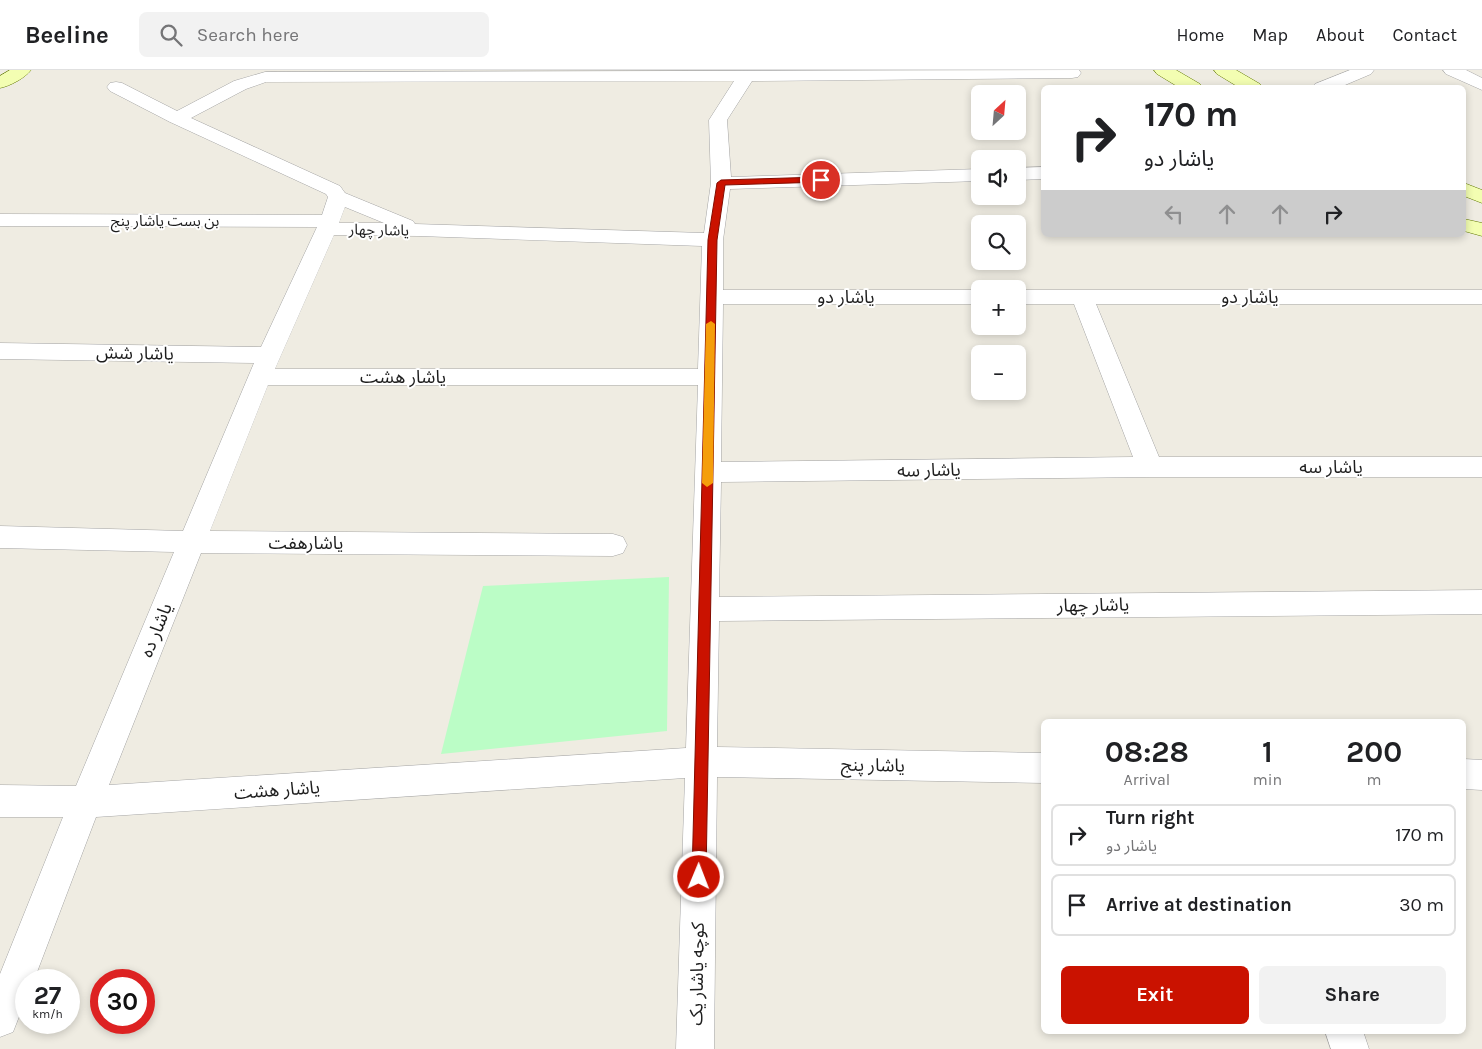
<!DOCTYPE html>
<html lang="en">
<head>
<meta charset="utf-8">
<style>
	:root { --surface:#fff; --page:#f2f2f2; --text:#202124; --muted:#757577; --line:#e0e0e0; --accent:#ca1200 }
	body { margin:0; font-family:Karla,"Noto Sans Arabic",sans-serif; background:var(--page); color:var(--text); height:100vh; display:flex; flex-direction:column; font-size:19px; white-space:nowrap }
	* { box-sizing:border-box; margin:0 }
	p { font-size:16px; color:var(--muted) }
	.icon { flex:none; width:28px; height:28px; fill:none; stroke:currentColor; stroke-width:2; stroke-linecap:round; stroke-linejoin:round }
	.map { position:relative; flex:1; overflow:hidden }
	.drawer { position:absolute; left:1041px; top:649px; width:425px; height:315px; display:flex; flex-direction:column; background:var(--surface); border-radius:8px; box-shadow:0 2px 8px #0003 }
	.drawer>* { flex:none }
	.guide { position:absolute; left:1041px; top:15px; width:425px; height:152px; border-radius:8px; box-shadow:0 2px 8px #0003; background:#fff; color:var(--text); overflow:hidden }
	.needle { width:32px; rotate:26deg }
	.buttons { position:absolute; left:971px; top:15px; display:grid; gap:10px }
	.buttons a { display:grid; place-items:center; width:55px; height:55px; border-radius:8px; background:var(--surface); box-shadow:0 2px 8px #0003; font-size:25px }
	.speed { position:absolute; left:15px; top:899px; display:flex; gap:10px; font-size:25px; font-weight:700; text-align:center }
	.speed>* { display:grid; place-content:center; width:65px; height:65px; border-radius:50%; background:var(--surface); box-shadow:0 2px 8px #0003; line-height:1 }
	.speed small { font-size:12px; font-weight:400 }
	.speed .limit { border:8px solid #d22; background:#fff; color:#111 }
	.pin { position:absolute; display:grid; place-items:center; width:42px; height:42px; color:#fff; margin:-21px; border:2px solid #fff; border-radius:50%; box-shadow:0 1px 5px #0007 }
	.me { position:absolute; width:55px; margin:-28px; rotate:1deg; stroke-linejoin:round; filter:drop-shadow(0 0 4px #0008) }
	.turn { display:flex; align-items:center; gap:18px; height:105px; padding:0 20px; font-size:22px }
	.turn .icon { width:65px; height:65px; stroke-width:2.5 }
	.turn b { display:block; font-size:35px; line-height:42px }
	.lanes { display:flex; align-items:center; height:48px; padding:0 20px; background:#0003; justify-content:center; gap:25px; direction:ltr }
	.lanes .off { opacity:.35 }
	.eta { display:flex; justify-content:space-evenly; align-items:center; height:85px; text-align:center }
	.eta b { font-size:30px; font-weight:700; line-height:35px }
	.button { display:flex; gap:10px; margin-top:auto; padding:10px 20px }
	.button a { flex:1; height:58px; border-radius:8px; background:var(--accent); color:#fff; font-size:20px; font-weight:700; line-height:58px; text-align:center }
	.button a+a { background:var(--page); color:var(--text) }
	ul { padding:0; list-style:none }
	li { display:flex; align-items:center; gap:15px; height:62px; margin:0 10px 8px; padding:0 10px; border:2px solid var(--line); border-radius:8px }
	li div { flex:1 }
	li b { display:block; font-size:19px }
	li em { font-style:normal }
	header { display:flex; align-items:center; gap:30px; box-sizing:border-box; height:70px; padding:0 25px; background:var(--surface); border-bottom:1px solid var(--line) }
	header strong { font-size:24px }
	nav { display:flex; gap:28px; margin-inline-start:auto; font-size:18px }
	.search { width:350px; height:45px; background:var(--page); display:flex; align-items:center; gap:12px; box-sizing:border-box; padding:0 18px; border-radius:8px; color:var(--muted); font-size:19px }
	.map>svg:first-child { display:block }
	.park { fill:#bbfdc6 }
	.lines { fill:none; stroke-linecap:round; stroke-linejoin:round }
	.street-casing { stroke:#a4a4a4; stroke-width:1 }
	.secondary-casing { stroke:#607800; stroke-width:1 }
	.street { fill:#fff; fill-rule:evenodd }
	.secondary { fill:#f3feb2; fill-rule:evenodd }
	.route { fill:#ca1200; stroke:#830c00 }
	.slow { fill:#f59e0b }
	.labels { text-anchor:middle; stroke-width:4; stroke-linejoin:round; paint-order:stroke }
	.far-street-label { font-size:15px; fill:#1d1d1d; stroke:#fff }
	.street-label { font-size:18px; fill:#1d1d1d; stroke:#fff }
</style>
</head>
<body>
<header>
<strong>Beeline</strong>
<div class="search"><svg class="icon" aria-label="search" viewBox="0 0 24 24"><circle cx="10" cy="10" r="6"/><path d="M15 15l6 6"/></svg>Search here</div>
<nav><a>Home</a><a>Map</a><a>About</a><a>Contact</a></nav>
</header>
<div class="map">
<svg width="1482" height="979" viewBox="0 0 1482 979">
	<rect width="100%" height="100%" fill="#efece2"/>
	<!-- park -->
	<path class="park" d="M 669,507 L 667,661 L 441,684 L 483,516 Z"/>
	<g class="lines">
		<!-- street casing -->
		<g class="street-casing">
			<path id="street" d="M 1079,0 L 1081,3 L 1078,7 L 1072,8 L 752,11 L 727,50 L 731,107 L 980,99 L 980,111 L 730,119 L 723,170 L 723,220 L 980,220 L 980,234 L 723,234 L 721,392 L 1133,387 L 1074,234 L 1018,234 L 1018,220 L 1482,220 L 1482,234 L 1096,234 L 1159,387 L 1482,387 L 1482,407 L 1150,407 L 721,412 L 719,527 L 1482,520 L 1482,544 L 719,551 L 717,677 L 1044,683 L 1044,713 L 717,707 L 714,979 L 676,979 L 685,708 L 96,747 L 34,910 L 26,910 L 26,929 L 13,962 L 0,967 L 0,904 L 63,747 L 0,747 L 0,715 L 76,716 L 174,482 L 0,478 L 0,456 L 183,461 L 254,293 L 0,289 L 0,273 L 261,277 L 317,157 L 0,156 L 0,144 L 322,145 L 328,127 L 326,124 L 170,52 L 110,21 L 107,17 L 110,13 L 116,12 L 122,13 L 177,41 L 234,11 L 265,2 ZM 734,11 L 709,50 L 711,113 L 704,163 L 415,154 L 413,151 L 345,123 L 340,116 L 191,48 L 246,19 L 266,12 ZM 345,137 L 384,153 L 339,153 ZM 334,165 L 419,166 L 702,176 L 698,299 L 275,299 ZM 268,315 L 698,315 L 686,678 L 109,715 L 201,483 L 613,486 L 623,483 L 627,475 L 623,467 L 613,464 L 210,461 Z
				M 1350,0 L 1374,0 L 1371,4 L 1338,18 L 1312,18 L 1315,14 Z
				M 1443,0 L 1466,0 L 1482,8 L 1482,20 L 1446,4 Z
				M 1044,97 L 1044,109 L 1018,110 L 1018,98 Z
				M 1464,689 L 1482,690 L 1482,720 L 1464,719 Z
				M 1325,961 L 1363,961 L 1369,979 L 1331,979 Z"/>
		</g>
		<!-- secondary casing -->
		<g class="secondary-casing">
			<path id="secondary" d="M 10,0 L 31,0 C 25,8 10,16 0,18 L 0,6 Z
				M 1154,0 L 1176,0 L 1200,14 L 1203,18 L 1180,18 L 1157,4 Z
				M 1214,0 L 1236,0 L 1260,14 L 1263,18 L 1240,18 L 1217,4 Z
				M 1464,113 L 1482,120 L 1482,133 L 1464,126 Z
				M 1464,149 L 1482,153 L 1482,166 L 1464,161 Z"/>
		</g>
		<!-- street -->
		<use href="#street" class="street"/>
		<!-- secondary -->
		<use href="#secondary" class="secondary"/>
	</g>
	<!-- route -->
	<path class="route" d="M 821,107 L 825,110 L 824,112 L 725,115 L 717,170 L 706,807 L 704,812 L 699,814 L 694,812 L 692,807 L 708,170 L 717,113 L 721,110 Z"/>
	<!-- slow -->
	<path class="slow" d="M 711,251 L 715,254 L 713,413 L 707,417 L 702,413 L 706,254 Z"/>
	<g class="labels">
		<!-- far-street labels -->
		<g class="far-street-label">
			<text x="165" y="156">بن بست یاشار پنج</text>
			<text transform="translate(379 160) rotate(1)" y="5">یاشار چهار</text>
		</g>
		<!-- street labels -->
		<g class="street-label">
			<text x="846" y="233">یاشار دو</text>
			<text x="1250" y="233">یاشار دو</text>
			<text transform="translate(135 283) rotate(1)" y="6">یاشار شش</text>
			<text x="403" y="313">یاشار هشت</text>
			<text x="1331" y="403">یاشار سه</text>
			<text transform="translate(929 400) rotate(-1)" y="6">یاشار سه</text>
			<text x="306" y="479">یاشارهفت</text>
			<text transform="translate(1093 535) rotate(-1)" y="6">یاشار چهار</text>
			<text transform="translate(156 560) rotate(-68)" y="6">یاشار ده</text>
			<text transform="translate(873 695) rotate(1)" y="6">یاشار پنج</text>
			<text transform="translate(277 720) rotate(-4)" y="6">یاشار هشت</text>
			<text transform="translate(697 904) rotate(-89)" y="6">کوچه یاشار یک</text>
		</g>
	</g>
</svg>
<div class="buttons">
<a><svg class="needle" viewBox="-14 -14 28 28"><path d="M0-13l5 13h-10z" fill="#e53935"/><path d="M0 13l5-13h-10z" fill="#757577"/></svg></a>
<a><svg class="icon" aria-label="sound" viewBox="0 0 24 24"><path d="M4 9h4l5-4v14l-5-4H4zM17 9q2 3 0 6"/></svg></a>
<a><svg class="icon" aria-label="search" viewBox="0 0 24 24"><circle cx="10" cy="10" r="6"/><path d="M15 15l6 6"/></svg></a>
<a>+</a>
<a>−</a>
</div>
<div class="speed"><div>27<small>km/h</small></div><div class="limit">30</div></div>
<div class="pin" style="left:821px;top:110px;background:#d93025"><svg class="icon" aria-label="arrive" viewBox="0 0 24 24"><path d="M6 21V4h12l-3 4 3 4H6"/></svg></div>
<svg class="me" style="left:699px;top:807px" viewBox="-20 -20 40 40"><circle r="17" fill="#ca1200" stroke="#fff" stroke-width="3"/><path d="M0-11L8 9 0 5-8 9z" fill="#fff"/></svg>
<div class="guide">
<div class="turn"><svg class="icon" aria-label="right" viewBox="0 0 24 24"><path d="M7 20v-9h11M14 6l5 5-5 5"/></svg><div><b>170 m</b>یاشار دو</div></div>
<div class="lanes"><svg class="icon off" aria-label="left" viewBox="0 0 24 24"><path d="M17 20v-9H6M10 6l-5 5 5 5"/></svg><svg class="icon off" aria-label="ahead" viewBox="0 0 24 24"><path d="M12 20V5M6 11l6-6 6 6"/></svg><svg class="icon off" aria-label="ahead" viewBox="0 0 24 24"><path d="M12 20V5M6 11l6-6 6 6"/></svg><svg class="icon" aria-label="right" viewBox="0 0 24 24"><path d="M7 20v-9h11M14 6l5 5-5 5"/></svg></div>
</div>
<section class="drawer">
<div class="eta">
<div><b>08:28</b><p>Arrival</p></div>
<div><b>1</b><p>min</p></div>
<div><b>200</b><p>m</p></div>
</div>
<ul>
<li><svg class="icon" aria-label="right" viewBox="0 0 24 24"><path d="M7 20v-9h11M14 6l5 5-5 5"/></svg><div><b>Turn right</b><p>یاشار دو</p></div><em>170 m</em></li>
<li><svg class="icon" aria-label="arrive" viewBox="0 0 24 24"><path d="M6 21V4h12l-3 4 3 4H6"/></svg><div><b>Arrive at destination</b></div><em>30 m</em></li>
</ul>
<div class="button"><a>Exit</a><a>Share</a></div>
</section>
</div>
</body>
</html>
